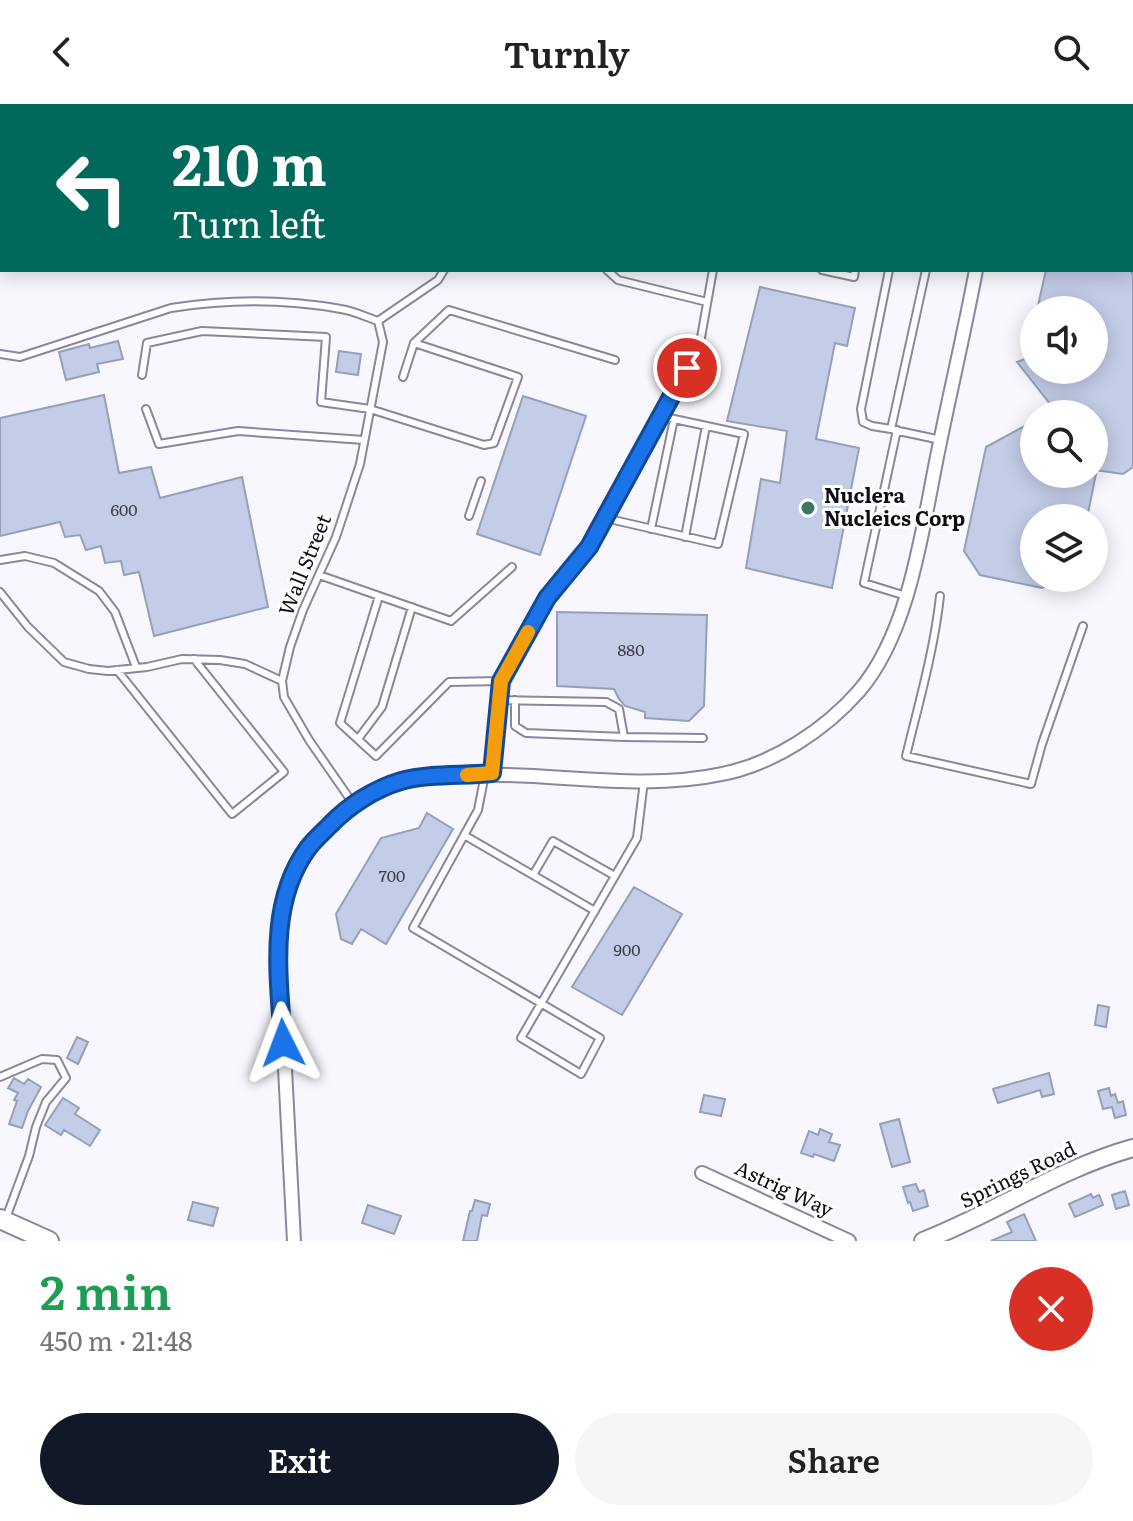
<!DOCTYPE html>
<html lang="en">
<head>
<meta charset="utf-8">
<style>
	:root { --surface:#fff; --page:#f6f6f6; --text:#222; --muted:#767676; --accent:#111827 }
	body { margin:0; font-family:Literata,serif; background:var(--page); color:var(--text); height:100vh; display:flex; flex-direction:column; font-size:30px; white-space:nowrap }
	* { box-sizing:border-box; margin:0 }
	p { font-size:26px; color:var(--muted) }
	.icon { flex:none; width:44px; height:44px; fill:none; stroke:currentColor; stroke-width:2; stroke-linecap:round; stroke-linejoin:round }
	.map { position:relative; height:1137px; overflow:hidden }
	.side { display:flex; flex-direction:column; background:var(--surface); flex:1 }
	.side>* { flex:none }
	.hud { position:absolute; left:0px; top:0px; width:1134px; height:168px; box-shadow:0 4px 20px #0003; background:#00695c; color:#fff; overflow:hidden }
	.tools { position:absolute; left:1020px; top:192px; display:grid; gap:16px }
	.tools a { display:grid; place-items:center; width:88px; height:88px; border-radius:50%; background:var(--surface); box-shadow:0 4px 20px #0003; font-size:40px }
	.pin { position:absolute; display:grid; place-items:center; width:68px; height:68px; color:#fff; margin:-34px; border:4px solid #fff; border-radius:50%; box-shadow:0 2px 8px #0007 }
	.me { position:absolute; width:88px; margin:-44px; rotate:357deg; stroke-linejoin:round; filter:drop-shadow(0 0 6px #0008) }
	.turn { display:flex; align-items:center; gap:28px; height:168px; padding:0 40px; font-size:36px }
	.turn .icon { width:104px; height:104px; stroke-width:2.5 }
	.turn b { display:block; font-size:56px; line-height:68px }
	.round { display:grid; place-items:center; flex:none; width:84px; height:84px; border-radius:42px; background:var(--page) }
	.overview { display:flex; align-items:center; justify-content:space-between; height:136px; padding:0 40px }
	h1 { font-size:48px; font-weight:600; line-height:60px; color:#1e9e55 }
	.action { display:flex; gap:16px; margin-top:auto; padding:16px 40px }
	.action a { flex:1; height:92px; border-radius:48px; background:var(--accent); color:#fff; font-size:32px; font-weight:600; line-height:92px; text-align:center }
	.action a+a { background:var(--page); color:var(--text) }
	header { display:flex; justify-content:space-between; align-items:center; height:104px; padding:0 40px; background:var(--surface); font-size:36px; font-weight:600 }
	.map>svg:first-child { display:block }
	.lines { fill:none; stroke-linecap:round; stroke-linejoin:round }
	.stream { stroke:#7ba8cd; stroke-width:4 }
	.building { fill:#c3cde7; stroke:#969fb9; stroke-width:2 }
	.service-casing { stroke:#8b869f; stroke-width:10 }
	.minor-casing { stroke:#8b869f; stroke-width:16 }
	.tertiary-casing { stroke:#8b869f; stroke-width:20 }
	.secondary-casing { stroke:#8b869f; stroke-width:22 }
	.service { stroke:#fff; stroke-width:6 }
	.minor { stroke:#fff; stroke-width:12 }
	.tertiary { stroke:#fff; stroke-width:16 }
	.secondary { stroke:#fff; stroke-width:18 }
	.route-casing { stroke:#114b97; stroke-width:20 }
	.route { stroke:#1a73e8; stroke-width:14 }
	.slow { stroke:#f59e0b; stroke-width:14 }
	.poi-dot { fill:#3c7761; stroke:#fff; stroke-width:3 }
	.labels { text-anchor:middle; stroke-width:6; stroke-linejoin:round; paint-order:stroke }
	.number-label { font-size:16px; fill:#3c3d4a }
	.poi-label { font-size:20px; font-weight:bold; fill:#0f0d16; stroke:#fff; text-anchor:start }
	.street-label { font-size:20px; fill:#0f0d16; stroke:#fff }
</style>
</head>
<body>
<header><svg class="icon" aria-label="back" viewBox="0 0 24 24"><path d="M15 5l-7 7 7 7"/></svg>Turnly<svg class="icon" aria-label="search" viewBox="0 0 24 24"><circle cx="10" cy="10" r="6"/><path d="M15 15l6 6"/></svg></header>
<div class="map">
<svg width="1133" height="1137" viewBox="0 0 1133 1137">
	<rect width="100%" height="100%" fill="#f8f7fd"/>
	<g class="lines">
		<!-- stream -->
		<path class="stream" d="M 0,108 L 2,106"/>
	</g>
	<!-- building -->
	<path class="building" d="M 1046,166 L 1130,166 L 1133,171 L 1133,363 L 1123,370 L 1094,366 L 1094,310 L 1058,310 L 1017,258 L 1025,255 L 1030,233 L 1034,234 L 1034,266 L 1094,266 L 1094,206 L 1037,206 Z
		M 760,183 L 855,204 L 847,242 L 835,239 L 816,335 L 859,344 L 832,484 L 746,464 L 761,375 L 780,379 L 787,327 L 727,317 Z
		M 118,237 L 123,255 L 97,260 L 99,268 L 66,276 L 59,248 L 89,240 L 90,244 Z
		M 339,247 L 361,250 L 358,271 L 336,268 Z
		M 104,291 L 119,369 L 151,363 L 160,394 L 242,373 L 268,503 L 154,532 L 139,468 L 124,471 L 121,457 L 105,459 L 101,442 L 86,446 L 80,431 L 65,433 L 60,418 L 0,432 L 0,314 Z
		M 523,292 L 586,312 L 540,451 L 477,430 Z
		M 1034,317 L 1034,370 L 1096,370 L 1087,414 L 1034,414 L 1034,474 L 1061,474 L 1042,484 L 980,471 L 964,447 L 986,343 Z
		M 557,508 L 707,511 L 704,602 L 689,617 L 645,614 L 645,608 L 625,602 L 619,595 L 614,585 L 557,582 Z
		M 427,709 L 453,725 L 386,840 L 361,825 L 352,840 L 341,835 L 336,810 L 381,734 L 419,724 Z
		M 634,783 L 682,810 L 622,911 L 572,883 Z
		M 1098,901 L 1109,903 L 1106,923 L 1095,921 Z
		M 77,933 L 88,938 L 78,960 L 67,954 Z
		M 1049,969 L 1054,990 L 1042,993 L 1040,986 L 998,999 L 993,985 Z
		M 14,974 L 24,980 L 28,975 L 41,983 L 28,1007 L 22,1024 L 9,1020 L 17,997 L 14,996 L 18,989 L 8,984 Z
		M 1109,984 L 1111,992 L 1115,990 L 1118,999 L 1123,997 L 1126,1011 L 1115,1014 L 1112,1003 L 1103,1005 L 1098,987 Z
		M 704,991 L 725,995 L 721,1012 L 700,1008 Z
		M 63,994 L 79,1004 L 75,1010 L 100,1026 L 90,1042 L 64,1026 L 61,1031 L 45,1021 Z
		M 899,1015 L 910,1058 L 892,1063 L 880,1020 Z
		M 820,1025 L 832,1030 L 829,1038 L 840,1041 L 834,1057 L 814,1050 L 813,1053 L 801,1049 L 809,1027 L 818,1031 Z
		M 916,1080 L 919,1088 L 924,1086 L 928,1102 L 913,1107 L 910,1098 L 908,1099 L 903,1083 Z
		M 1125,1087 L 1129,1101 L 1116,1105 L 1112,1091 Z
		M 1091,1090 L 1093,1094 L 1099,1091 L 1103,1101 L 1075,1113 L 1069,1100 Z
		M 475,1096 L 490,1100 L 487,1112 L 482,1111 L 477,1137 L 463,1137 L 470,1107 L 472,1107 Z
		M 193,1098 L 218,1104 L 213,1122 L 188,1116 Z
		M 368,1101 L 401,1112 L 394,1130 L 362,1119 Z
		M 1024,1110 L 1036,1137 L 991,1137 L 1012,1128 L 1007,1118 Z"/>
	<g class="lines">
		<!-- service casing -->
		<g class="service-casing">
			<path id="service" d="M 607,166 L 618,176 L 707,198
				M 822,166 L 854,173 L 855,166
				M 889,166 L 861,305 L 863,318 L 872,322 L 891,325 L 926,166
				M 378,217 L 438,176 L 444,166
				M 414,239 L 449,206 L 615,256
				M 0,250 L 20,253 L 171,204 C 227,195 286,195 341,205 C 354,207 366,213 378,217
				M 142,271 L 147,239 L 202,227 L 326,233 L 321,298 L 370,305 L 484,341 L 494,339 L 518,273 L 414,239 L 403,273
				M 146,305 L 159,340 L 238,327 L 364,336
				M 894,326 L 941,336
				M 897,326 L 864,479 L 906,492
				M 469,412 L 481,377
				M 605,414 L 718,440 L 744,330 L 660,312
				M 651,425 L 674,315
				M 685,433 L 706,322
				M 0,456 L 25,452 L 54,459 L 99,487 L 115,508 L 136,563
				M 319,471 L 451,517 L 512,463
				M 0,488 L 28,523 L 64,558 L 89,565 L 108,567 L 147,563 L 182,555 L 220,556 L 245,560 L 282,577
				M 379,492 L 340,619 L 376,652 L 449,578 L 501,577
				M 940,492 C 934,547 919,598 906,652 L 1031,680 L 1042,640 L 1083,522
				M 117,566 L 232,710 L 284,668 L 194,555
				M 499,596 L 606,598 L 619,605 L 624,633 L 703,634
				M 515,596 L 515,622 L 526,629 L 624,633
				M 358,635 L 382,603 L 412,503
				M 492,669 L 501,577 L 547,494 L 589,443 L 700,239 L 713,166
				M 485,670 L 478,706 L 413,824 L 600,934 L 581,970 L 521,934 L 637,734 L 644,677
				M 354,701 L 309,636 L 284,593 L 282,577 L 290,543 L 303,506 L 336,433 L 360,360 L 383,238 L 378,217
				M 464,731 L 595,807
				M 533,771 L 553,737 L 615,772
				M 0,973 L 42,955 L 57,956 L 66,974 L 46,998 L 36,1023 L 29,1052 L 6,1114"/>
		</g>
		<!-- minor casing -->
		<g class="minor-casing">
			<path id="minor" d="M 1076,2 L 1079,0
				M 702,1069 L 849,1137
				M 294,1137 L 278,831 C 286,782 293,761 327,724 C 347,703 375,683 403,677 C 423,672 444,672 463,671 C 547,667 639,688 722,670 C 773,660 825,626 859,587 C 911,527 923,419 939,343 C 951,284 965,225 976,166"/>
		</g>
		<!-- tertiary casing -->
		<g class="tertiary-casing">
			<path id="tertiary" d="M 923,1137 C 995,1109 1058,1065 1133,1044"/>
		</g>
		<!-- secondary casing -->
		<g class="secondary-casing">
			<path id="secondary" d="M 0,1115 L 49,1137"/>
		</g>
		<!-- service -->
		<use href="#service" class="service"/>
		<!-- minor -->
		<use href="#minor" class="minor"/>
		<!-- tertiary -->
		<use href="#tertiary" class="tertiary"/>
		<!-- secondary -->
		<use href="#secondary" class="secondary"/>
	</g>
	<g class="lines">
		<!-- route casing -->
		<g class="route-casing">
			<path id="route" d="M 283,939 C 279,874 267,800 308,744 C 314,736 322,729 329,722 C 348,702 374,685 401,677 C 430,669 462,672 492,669 L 501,577 L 547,494 L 589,443 L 687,264"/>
		</g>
		<!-- route -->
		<use href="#route" class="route"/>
		<!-- slow -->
		<path class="slow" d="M 467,671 L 492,669 L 501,577 L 528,528"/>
	</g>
	<!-- markers -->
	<circle class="poi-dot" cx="808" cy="404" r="8"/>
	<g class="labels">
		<!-- number labels -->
		<g class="number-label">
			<text x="124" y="412">600</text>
			<text x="631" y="552">880</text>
			<text x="392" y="778">700</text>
			<text x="627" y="852">900</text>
		</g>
		<!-- poi labels -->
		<g class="poi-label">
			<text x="824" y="399">Nuclera<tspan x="824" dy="23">Nucleics Corp</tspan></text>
		</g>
		<!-- street labels -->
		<g class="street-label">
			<text transform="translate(305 461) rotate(-68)" y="7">Wall Street</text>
			<text transform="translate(1018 1071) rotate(-26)" y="7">Springs Road</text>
			<text transform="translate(784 1085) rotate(25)" y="7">Astrig Way</text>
		</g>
	</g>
</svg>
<div class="tools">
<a><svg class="icon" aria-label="sound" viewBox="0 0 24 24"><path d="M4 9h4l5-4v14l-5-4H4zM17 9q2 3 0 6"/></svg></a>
<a><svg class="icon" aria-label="search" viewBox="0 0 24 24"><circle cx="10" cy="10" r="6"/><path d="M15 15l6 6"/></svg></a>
<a><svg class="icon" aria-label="layers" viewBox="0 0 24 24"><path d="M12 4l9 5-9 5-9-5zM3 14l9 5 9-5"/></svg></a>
</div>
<div class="pin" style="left:687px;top:264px;background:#d93025"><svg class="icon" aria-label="arrive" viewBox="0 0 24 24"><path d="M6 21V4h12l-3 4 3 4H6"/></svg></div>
<svg class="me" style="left:283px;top:939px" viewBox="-20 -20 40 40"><path d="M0-17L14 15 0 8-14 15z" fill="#1a73e8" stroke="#fff" stroke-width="4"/></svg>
<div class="hud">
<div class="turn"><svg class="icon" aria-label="left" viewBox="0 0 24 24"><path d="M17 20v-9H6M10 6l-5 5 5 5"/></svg><div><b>210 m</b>Turn left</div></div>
</div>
</div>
<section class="side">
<div class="overview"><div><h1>2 min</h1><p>450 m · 21:48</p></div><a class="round" style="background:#d93025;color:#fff"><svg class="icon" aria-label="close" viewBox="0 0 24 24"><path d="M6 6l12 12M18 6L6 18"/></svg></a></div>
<div class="action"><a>Exit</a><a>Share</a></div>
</section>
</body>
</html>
